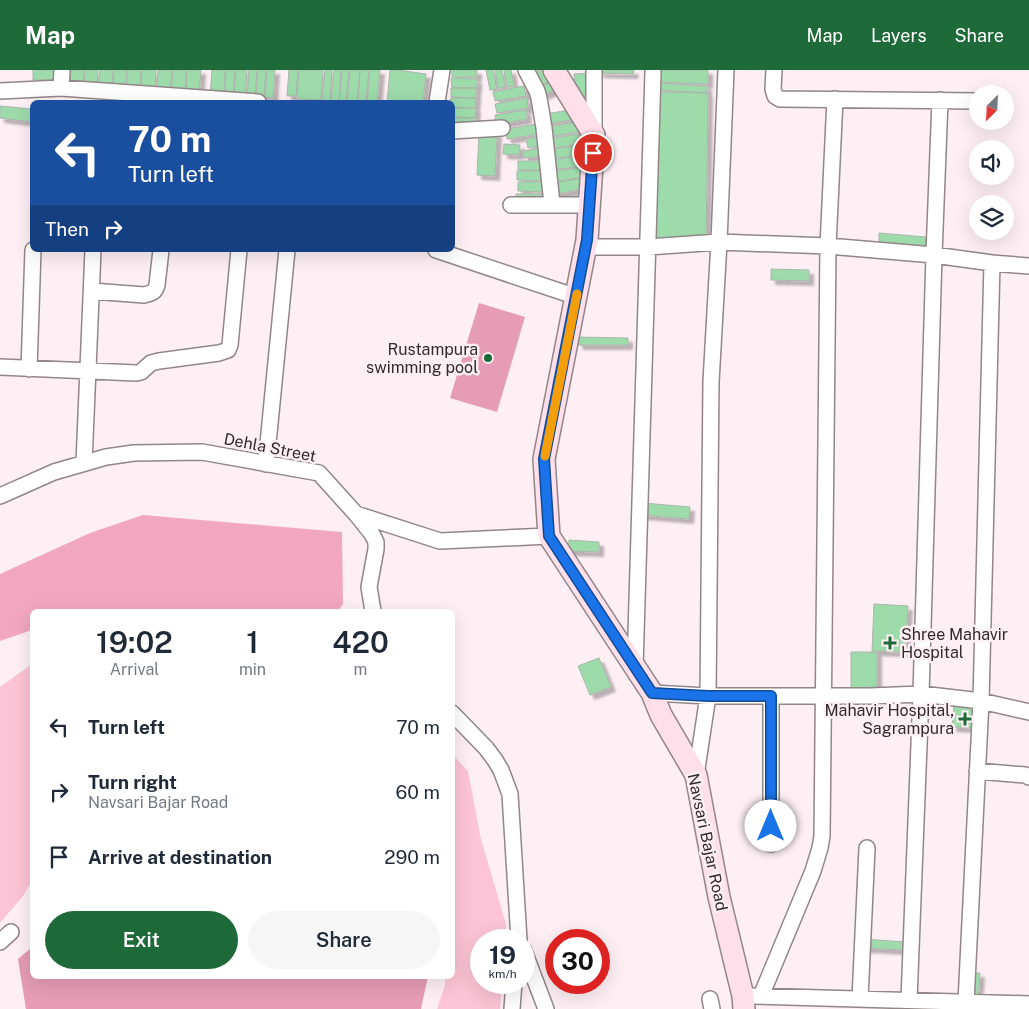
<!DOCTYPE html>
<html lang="en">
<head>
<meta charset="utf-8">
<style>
	:root { --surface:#fff; --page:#f6f6f7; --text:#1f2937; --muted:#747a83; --accent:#1e6a38 }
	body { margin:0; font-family:"Public Sans",sans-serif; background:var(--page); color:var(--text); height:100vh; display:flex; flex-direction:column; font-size:19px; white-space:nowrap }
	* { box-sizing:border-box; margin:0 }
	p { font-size:16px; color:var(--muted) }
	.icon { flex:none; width:28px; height:28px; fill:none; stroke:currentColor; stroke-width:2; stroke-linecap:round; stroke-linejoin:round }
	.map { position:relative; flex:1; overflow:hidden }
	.drawer { position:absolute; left:30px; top:539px; width:425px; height:370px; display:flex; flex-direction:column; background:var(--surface); border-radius:8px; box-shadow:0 5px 20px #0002 }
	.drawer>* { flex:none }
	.banner { position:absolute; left:30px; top:30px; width:425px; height:152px; border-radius:8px; box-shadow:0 5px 20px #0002; background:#1a4fa0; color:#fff; overflow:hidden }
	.needle { width:32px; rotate:204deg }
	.fabs { position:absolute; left:969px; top:15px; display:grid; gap:10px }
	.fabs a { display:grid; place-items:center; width:45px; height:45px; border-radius:50%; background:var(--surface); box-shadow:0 5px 20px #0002; font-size:25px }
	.speed { position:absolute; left:470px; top:859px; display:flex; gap:10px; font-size:25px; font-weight:700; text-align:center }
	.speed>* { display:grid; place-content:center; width:65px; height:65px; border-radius:50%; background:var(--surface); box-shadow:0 5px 20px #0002; line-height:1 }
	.speed small { font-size:12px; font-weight:400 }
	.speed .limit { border:8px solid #d22; background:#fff; color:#111 }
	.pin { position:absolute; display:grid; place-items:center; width:42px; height:42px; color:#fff; margin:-21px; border:2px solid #fff; border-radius:50%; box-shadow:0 1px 5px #0007 }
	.me { position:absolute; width:55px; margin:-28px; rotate:0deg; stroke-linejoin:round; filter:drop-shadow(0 0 4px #0008) }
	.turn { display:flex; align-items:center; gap:18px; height:105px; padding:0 15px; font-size:22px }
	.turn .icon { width:65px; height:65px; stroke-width:2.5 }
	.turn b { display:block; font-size:35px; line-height:42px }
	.then { display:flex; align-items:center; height:48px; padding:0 15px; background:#0003; gap:10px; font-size:19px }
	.eta { display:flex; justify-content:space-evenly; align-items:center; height:85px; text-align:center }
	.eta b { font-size:30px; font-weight:600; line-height:35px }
	.action { display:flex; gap:10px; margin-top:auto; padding:10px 15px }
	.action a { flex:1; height:58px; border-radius:30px; background:var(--accent); color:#fff; font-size:20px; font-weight:600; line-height:58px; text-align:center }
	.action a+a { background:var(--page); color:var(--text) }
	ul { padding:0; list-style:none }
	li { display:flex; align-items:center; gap:15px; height:65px; padding:0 15px }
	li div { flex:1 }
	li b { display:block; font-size:19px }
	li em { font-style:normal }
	header { display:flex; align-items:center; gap:30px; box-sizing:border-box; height:70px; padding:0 25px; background:var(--accent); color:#fff }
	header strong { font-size:24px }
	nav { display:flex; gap:28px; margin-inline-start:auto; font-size:18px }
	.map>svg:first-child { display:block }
	.green { fill:#fcc4d6 }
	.forest { fill:#f2a7c0 }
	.water { fill:#e59cb4 }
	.building { fill:#9ddbab; stroke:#abb5ac; filter:url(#shadow) }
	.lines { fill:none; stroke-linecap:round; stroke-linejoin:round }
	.street-casing { stroke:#928689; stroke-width:18 }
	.secondary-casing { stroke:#928689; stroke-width:24 }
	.street { stroke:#fff; stroke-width:15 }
	.secondary { stroke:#fedfea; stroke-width:21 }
	.route-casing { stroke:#114b97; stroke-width:12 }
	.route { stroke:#1a73e8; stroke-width:9 }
	.slow { stroke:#f59e0b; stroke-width:9 }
	.poi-dot { fill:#1e6a38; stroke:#fdeff3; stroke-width:2 }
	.labels { text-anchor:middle; stroke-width:5; stroke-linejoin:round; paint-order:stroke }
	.poi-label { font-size:16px; fill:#312b2d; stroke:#fdeff3; text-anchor:end }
	.street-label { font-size:16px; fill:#312b2d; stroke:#fdeff3 }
</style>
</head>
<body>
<header>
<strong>Map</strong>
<nav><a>Map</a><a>Layers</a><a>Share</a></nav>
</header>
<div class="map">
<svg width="1029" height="939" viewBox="0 0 1029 939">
	<defs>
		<filter id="shadow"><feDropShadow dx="4.5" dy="4.5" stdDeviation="1" flood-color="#0004"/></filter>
	</defs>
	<rect width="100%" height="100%" fill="#fdeff3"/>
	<!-- green -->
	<path class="green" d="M 32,594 L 32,811 L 23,826 L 0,853 L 0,617 Z
		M 453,685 L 468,701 L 481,769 L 506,854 L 505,870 L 481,870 L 481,912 L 502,913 L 500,939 L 437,939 L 445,915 L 445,906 L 452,906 Z"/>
	<!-- forest -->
	<path class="forest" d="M 143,445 L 342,462 L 343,534 L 338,541 L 32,541 L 32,560 L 0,571 L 0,504 L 90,463 Z"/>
	<!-- water -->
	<path class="water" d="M 479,233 L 525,247 L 497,342 L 450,328 Z
		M 32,877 L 32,906 L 428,906 L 421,939 L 26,939 L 18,889 Z"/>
	<!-- building -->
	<path class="building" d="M 33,0 L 55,0 L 54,10 L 33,10 Z
		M 71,0 L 84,0 L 83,16 L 70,15 Z
		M 85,0 L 98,0 L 97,17 L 84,16 Z
		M 100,0 L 113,0 L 112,18 L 98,17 Z
		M 114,0 L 127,0 L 126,19 L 113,18 Z
		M 127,0 L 141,0 L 140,20 L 126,19 Z
		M 142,0 L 156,0 L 155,21 L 140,20 Z
		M 158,0 L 172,0 L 170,22 L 157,21 Z
		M 173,0 L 186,0 L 185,23 L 171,22 Z
		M 187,0 L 201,0 L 199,24 L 186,23 Z
		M 212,0 L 225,0 L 224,27 L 210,26 Z
		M 226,0 L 235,0 L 233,27 L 224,26 Z
		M 236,0 L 247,0 L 245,27 L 234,27 Z
		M 249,0 L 257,0 L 255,28 L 247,27 Z
		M 258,0 L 266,0 L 264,27 L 256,27 Z
		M 267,0 L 275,0 L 273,28 L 265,27 Z
		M 289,0 L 298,0 L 296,26 L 287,26 Z
		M 299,0 L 323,0 L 321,30 L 297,29 Z
		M 325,0 L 332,0 L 330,32 L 322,32 Z
		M 334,0 L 341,0 L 339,32 L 331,32 Z
		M 342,0 L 349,0 L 346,32 L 339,32 Z
		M 350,0 L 360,0 L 357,32 L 347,32 Z
		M 360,0 L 369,0 L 366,31 L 358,31 Z
		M 370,0 L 380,0 L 377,32 L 367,32 Z
		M 390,0 L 398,0 L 426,4 L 423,32 L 387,32 Z
		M 452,0 L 477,0 L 477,7 L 452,7 Z
		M 486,0 L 493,0 L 497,19 L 490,20 Z
		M 495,0 L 502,0 L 505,17 L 498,18 Z
		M 504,0 L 511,0 L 514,16 L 507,17 Z
		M 539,0 L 550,0 L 555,8 L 540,16 L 533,4 Z
		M 599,0 L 634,0 L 633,4 L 599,3 Z
		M 659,0 L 708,0 L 708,14 L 658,12 Z
		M 589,3 L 591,28 L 576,29 L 574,4 Z
		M 451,8 L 477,9 L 477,18 L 452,18 Z
		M 556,9 L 561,17 L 544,25 L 540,17 Z
		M 657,13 L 707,16 L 707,23 L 657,20 Z
		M 524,16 L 526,26 L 495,31 L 493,22 Z
		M 451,18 L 476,18 L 476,28 L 451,27 Z
		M 656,22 L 708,23 L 706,172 L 654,171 Z
		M 451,28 L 476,28 L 475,38 L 452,37 L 452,32 L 450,32 Z
		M 527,28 L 528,38 L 497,43 L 495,34 Z
		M 0,36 L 32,39 L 32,52 L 0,48 Z
		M 452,38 L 476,38 L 475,48 L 452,47 Z
		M 575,39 L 576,49 L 548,54 L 546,44 Z
		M 526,40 L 527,49 L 496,55 L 495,45 Z
		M 452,48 L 476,48 L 476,58 L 452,58 Z
		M 576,52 L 578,62 L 548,67 L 546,57 Z
		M 537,54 L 539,64 L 507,69 L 506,59 Z
		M 479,62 L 497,63 L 495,106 L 477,105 Z
		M 578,64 L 580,74 L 550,79 L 549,69 Z
		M 541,66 L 543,75 L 528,78 L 526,69 Z
		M 504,74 L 520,75 L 519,85 L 503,84 Z
		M 579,75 L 581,85 L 556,88 L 555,79 Z
		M 540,78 L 541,86 L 524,88 L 523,81 Z
		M 582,85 L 583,96 L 553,100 L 552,90 Z
		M 518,91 L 543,91 L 543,100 L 518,100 Z
		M 582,97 L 584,107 L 554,112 L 553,102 Z
		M 517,101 L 542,101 L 542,111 L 517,110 Z
		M 583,108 L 585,119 L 555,124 L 553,113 Z
		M 518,112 L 543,112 L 543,122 L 518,121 Z
		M 516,124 L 541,124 L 541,133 L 516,133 Z
		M 879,163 L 926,167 L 925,179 L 879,175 Z
		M 771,199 L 809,200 L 809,211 L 771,210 Z
		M 576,267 L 628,268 L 628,275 L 579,275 Z
		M 643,433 L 690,437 L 689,449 L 642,445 Z
		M 569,470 L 599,472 L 599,482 L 568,481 Z
		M 874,534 L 908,536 L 905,582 L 872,581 Z
		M 851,582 L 877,582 L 877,623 L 851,623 Z
		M 599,588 L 611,617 L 590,625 L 578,596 Z
		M 954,634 L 976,635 L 975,658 L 952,657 Z
		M 864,869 L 905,872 L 905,880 L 864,878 Z
		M 972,903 L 980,903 L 978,929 L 971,929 Z"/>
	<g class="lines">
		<!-- street casing -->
		<g class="street-casing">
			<path id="street" d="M 526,0 L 537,21 L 539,28 L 544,58 L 552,134
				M 774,0 L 773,19 L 775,26 L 780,29 L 978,31
				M 61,18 L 62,0
				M 0,21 L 61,18 L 258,32
				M 437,32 L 442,0
				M 452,61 L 502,58
				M 594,64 L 594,0
				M 511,135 L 589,135
				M 586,177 L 648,177 L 719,172 L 828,176 L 934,185 L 992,193 L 1029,196
				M 436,180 L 577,227
				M 92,221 L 144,225 C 151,223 155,223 157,215 L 161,180
				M 0,297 L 136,303 L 141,302 L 151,293 L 159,291 L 219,283 L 228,280 L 230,275 L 239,180
				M 29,299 L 33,180
				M 84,393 L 93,180
				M 266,394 L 287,180
				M 0,426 L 54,402 L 106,387 L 134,383 L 202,382 L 319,403 L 356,444 L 440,471 L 549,466
				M 356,444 L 372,464 L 376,472 L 376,479 L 369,517 L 373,541
				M 635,597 L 653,2
				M 652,623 L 708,626 L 871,626 L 921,624 L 981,631 L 1029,642
				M 771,626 L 771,774
				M 452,643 L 486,678 L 495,690 L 501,700 L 510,724 L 519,870
				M 977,701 L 1025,705 L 1029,707
				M 696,705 L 708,626 L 711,312 L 719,172 L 726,0
				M 0,872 L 11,862
				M 524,881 L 546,939
				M 753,926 L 1029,934
				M 761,926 L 813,801 L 820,778 L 822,766 L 828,176 L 835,29
				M 710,929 L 712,939
				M 860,929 L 867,778
				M 909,930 L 921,624 L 934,185 L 940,30
				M 966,932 L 981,631 L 992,193
				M 512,939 L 514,912"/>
		</g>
		<!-- secondary casing -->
		<g class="secondary-casing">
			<path id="secondary" d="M 554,0 L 594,65 L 587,170 L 544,389 L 549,466 L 652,623 L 661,645 L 696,705 L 719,827 L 743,926 L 744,939"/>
		</g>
		<!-- street -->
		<use href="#street" class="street"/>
		<!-- secondary -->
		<use href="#secondary" class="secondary"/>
	</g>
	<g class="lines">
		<!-- route casing -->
		<g class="route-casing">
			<path id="route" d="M 593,83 L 587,170 L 544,389 L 549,466 L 652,623 L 708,626 L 771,626 L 771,756"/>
		</g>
		<!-- route -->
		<use href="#route" class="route"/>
		<!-- slow -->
		<path class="slow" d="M 545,386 L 577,224"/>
	</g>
	<!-- markers -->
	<g class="poi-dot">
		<circle cx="488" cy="288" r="5"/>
		<path d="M887.5 565.5h5v5h5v5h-5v5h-5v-5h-5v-5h5z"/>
		<path d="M962.5 641.5h5v5h5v5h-5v5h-5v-5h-5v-5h5z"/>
	</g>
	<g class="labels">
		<!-- poi labels -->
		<g class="poi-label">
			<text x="478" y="285">Rustampura<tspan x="478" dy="18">swimming pool</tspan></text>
			<text x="901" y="570" text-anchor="start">Shree Mahavir<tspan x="901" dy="18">Hospital</tspan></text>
			<text x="954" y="646">Mahavir Hospital,<tspan x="954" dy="18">Sagrampura</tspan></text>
		</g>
		<!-- street labels -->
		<g class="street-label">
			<text transform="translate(270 377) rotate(11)" y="6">Dehla Street</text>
			<text transform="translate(708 772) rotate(78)" y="6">Navsari Bajar Road</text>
		</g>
	</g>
</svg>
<div class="fabs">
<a><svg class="needle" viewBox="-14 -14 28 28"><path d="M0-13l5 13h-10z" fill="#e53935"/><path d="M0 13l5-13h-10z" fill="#747a83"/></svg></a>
<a><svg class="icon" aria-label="sound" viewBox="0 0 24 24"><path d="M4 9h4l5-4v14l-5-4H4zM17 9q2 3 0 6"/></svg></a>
<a><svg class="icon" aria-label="layers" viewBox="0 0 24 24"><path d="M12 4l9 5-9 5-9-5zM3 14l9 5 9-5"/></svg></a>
</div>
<div class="speed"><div>19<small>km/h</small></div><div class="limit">30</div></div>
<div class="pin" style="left:593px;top:83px;background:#d93025"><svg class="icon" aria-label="arrive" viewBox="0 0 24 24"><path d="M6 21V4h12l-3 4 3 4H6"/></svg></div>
<svg class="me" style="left:771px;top:756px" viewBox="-20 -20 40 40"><circle r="19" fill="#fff"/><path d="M0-13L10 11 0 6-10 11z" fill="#1a73e8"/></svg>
<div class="banner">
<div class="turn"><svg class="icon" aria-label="left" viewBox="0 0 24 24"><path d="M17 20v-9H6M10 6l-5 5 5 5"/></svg><div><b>70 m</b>Turn left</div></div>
<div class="then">Then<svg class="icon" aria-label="right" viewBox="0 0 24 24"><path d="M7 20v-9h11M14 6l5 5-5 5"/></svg></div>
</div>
<section class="drawer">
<div class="eta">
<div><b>19:02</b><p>Arrival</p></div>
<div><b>1</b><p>min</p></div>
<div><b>420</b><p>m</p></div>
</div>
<ul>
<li><svg class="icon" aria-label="left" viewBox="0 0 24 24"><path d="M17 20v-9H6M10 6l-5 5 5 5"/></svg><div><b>Turn left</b></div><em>70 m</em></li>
<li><svg class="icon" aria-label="right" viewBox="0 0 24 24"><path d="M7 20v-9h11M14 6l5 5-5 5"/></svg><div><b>Turn right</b><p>Navsari Bajar Road</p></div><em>60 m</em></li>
<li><svg class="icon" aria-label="arrive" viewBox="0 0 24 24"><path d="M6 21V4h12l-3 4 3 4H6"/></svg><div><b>Arrive at destination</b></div><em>290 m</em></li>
</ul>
<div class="action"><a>Exit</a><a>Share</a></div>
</section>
</div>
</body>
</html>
